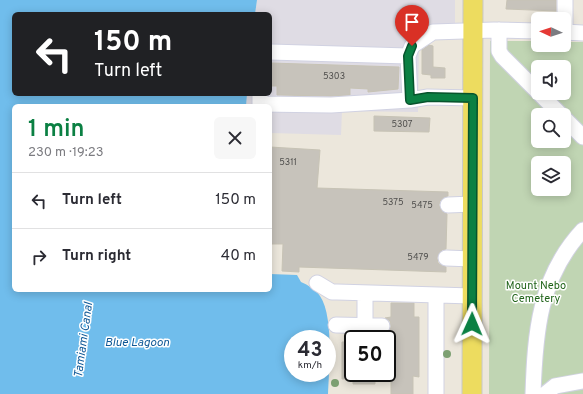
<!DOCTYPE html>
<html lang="en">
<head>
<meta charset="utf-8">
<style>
	:root { --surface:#fff; --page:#f7f7f7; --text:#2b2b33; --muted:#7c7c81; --line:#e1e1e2; --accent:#0b8043 }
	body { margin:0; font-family:Overpass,sans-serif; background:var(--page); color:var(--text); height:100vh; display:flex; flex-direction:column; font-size:15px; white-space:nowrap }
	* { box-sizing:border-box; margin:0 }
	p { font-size:13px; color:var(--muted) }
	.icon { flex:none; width:22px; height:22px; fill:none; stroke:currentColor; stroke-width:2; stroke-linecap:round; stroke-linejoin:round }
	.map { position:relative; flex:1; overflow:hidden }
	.side { position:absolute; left:12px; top:104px; width:260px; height:188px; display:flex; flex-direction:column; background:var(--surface); border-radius:6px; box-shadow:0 2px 10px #0003 }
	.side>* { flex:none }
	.banner { position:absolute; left:12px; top:12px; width:260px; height:84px; border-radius:6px; box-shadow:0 2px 10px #0003; background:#202124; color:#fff; overflow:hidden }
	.needle { width:26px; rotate:273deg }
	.tools { position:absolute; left:531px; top:12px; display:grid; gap:8px }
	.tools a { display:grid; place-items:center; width:40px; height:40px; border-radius:6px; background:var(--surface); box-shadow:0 2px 10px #0003; font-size:20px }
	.speed { position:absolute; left:284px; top:330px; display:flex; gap:8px; font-size:20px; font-weight:700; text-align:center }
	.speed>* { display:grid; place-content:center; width:52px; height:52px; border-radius:50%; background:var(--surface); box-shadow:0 2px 10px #0003; line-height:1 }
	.speed small { font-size:10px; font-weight:400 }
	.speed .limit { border:2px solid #111; border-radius:6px; background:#fff; color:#111 }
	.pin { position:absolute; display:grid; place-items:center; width:34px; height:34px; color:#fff; margin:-41px -17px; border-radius:50% 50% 50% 0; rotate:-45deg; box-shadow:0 0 4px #0007 }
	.pin .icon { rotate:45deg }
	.me { position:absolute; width:44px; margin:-22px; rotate:1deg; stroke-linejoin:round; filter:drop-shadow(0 0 3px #0008) }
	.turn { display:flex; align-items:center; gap:14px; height:84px; padding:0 16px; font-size:18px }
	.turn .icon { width:52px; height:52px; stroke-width:2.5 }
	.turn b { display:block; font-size:28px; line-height:34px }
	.round { display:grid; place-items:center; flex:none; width:42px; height:42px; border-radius:6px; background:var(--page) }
	.summary { display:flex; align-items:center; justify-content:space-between; height:68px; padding:0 16px }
	h1 { font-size:24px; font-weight:600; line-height:30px; color:var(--accent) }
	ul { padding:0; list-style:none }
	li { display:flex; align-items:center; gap:12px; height:56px; padding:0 16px; border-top:1px solid var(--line) }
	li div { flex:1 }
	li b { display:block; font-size:15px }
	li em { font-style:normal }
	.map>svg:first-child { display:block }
	.industrial { fill:#dfdce4 }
	.cemetery { fill:#c0d5b3; fill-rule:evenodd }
	.water { fill:#70bdec; fill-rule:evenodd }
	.building { fill:#c7c3bb; stroke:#c7c3b5 }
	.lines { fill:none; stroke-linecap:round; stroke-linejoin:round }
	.minor-casing { stroke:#d1d2e2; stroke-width:17 }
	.major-casing { stroke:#c8c8c8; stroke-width:21 }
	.minor { stroke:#fff; stroke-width:15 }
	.major { stroke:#eddc5f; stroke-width:19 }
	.tree { fill:#7da072 }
	.route-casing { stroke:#07532c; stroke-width:10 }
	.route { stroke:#0b8043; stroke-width:7 }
	.labels { text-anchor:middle; stroke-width:3; stroke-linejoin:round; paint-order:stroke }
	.number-label { font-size:9px; fill:#51504e }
	.park-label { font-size:11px; fill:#22651b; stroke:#fff }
	.water-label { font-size:12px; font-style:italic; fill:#105997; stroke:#fff }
</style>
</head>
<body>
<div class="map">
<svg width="583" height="394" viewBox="0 0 583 394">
	<rect width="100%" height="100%" fill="#ece7dc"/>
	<!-- industrial -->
	<path class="industrial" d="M 257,0 L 455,0 L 455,39 L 419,39 L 418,112 L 342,111 L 341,135 L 270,133 L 270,106 L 246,106 L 247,94 L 270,94 L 270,14 L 255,14 Z"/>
	<!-- cemetery -->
	<path class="cemetery" d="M 490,41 L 538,41 L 538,45 L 564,45 L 564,42 L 583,42 L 583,394 L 489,394 ZM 538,67 L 564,67 L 564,93 L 538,93 ZM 538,115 L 564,115 L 564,141 L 538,141 ZM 538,163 L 564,163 L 564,189 L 538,189 Z"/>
	<!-- water -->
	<path class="water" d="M 0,0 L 257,0 L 255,14 L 14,14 L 14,94 L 247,94 L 246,106 L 14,106 L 14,290 L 270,290 L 270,274 L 297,275 L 301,282 C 308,285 316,290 320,296 C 334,317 329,369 328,394 L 0,394 ZM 293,339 L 327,339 L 327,373 L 293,373 Z"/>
	<!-- building -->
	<path class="building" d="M 507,0 L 556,0 L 556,11 L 506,9 Z
		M 429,45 L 433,46 L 433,67 L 445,68 L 445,78 L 431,78 L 431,75 L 422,74 L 422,50 Z
		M 270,63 L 399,67 L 398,89 L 368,92 L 368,89 L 350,88 L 350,95 L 331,96 L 277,95 L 277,86 L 270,86 Z
		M 374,116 L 430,118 L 429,132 L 374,131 Z
		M 270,147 L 320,150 L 317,188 L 448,192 L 448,196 L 443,198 L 440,201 L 439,205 L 441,210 L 447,214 L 446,249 L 442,250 L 439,253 L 437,258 L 438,263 L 441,265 L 446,267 L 446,272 L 299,267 L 299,272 L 282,271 L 283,244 L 270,244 Z
		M 391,303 L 414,303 L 414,317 L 419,317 L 419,377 L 413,376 L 413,394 L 391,394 L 391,376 L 387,376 L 387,339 L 385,339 L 385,334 L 389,331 L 391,327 L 390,321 L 385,318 L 391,317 Z
		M 342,342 L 353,342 L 353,373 L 375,373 L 375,384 L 353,384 L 353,379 L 342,379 Z"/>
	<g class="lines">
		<!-- minor casing -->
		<g class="minor-casing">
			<path id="minor" d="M 499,30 L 499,51 L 502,56 L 538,92
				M 564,32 L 583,33
				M 565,32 L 565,0
				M 270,52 L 408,56 L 412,46 L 433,32 L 494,30 L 538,31
				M 408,56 L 410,100
				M 539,93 L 561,115
				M 260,94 L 260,104 L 331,105 L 410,100 L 428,97 L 473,98
				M 564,118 L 583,137
				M 448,205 L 473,204
				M 446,258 L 473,259
				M 317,283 L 332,292 L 337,292 L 472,296
				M 436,295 L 436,394
				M 336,325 L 382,326
				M 365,325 L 365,293
				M 533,394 C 535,333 539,277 583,230
				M 545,394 L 555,386 L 583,381"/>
		</g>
		<!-- major casing -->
		<g class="major-casing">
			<path id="major" d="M 472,394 L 473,0"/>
		</g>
		<!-- minor -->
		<use href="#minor" class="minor"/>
		<!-- major -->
		<use href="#major" class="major"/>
	</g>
	<!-- trees -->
	<g class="tree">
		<circle cx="447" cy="354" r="4"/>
		<circle cx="335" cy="383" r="4"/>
	</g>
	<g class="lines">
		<!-- route casing -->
		<g class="route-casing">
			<path id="route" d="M 412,46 L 408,56 L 410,100 L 428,97 L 473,98 L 472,324"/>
		</g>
		<!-- route -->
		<use href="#route" class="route"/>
	</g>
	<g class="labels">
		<!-- number labels -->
		<g class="number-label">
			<text x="334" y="79">5303</text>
			<text x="402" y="127">5307</text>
			<text x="288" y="165">5311</text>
			<text x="393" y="205">5375</text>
			<text x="422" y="208">5475</text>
			<text x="418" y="260">5479</text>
		</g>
		<!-- park labels -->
		<g class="park-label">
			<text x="536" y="289">Mount Nebo<tspan x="536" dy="13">Cemetery</tspan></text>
		</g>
		<!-- water labels -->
		<g class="water-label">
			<text transform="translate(83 340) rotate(-82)" y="4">Tamiami Canal</text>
			<text x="137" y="346">Blue Lagoon</text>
		</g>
	</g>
</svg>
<div class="tools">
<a><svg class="needle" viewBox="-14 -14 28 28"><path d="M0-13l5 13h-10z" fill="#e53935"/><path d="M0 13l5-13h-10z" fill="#7c7c81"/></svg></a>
<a><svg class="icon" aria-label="sound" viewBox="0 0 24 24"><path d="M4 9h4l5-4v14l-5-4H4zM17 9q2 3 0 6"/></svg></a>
<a><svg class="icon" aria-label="search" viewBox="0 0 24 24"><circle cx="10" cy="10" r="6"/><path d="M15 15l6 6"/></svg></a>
<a><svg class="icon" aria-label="layers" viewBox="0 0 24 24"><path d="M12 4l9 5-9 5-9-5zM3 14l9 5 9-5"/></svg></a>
</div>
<div class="speed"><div>43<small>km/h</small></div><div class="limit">50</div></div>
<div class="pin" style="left:412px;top:46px;background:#d93025"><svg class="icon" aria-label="arrive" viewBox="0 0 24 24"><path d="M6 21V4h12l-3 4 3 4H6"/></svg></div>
<svg class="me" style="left:472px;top:324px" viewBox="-20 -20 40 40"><path d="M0-17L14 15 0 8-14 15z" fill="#0b8043" stroke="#fff" stroke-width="4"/></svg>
<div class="banner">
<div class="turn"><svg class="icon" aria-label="left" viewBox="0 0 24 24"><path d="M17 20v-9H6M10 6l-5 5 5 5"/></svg><div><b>150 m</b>Turn left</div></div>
</div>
<section class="side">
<div class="summary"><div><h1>1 min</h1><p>230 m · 19:23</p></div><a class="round"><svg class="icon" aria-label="close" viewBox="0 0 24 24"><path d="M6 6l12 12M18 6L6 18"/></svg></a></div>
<ul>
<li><svg class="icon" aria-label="left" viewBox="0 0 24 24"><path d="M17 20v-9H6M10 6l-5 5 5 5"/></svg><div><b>Turn left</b></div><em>150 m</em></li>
<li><svg class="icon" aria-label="right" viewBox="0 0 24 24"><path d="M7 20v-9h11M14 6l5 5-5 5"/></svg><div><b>Turn right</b></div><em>40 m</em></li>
</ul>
</section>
</div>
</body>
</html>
